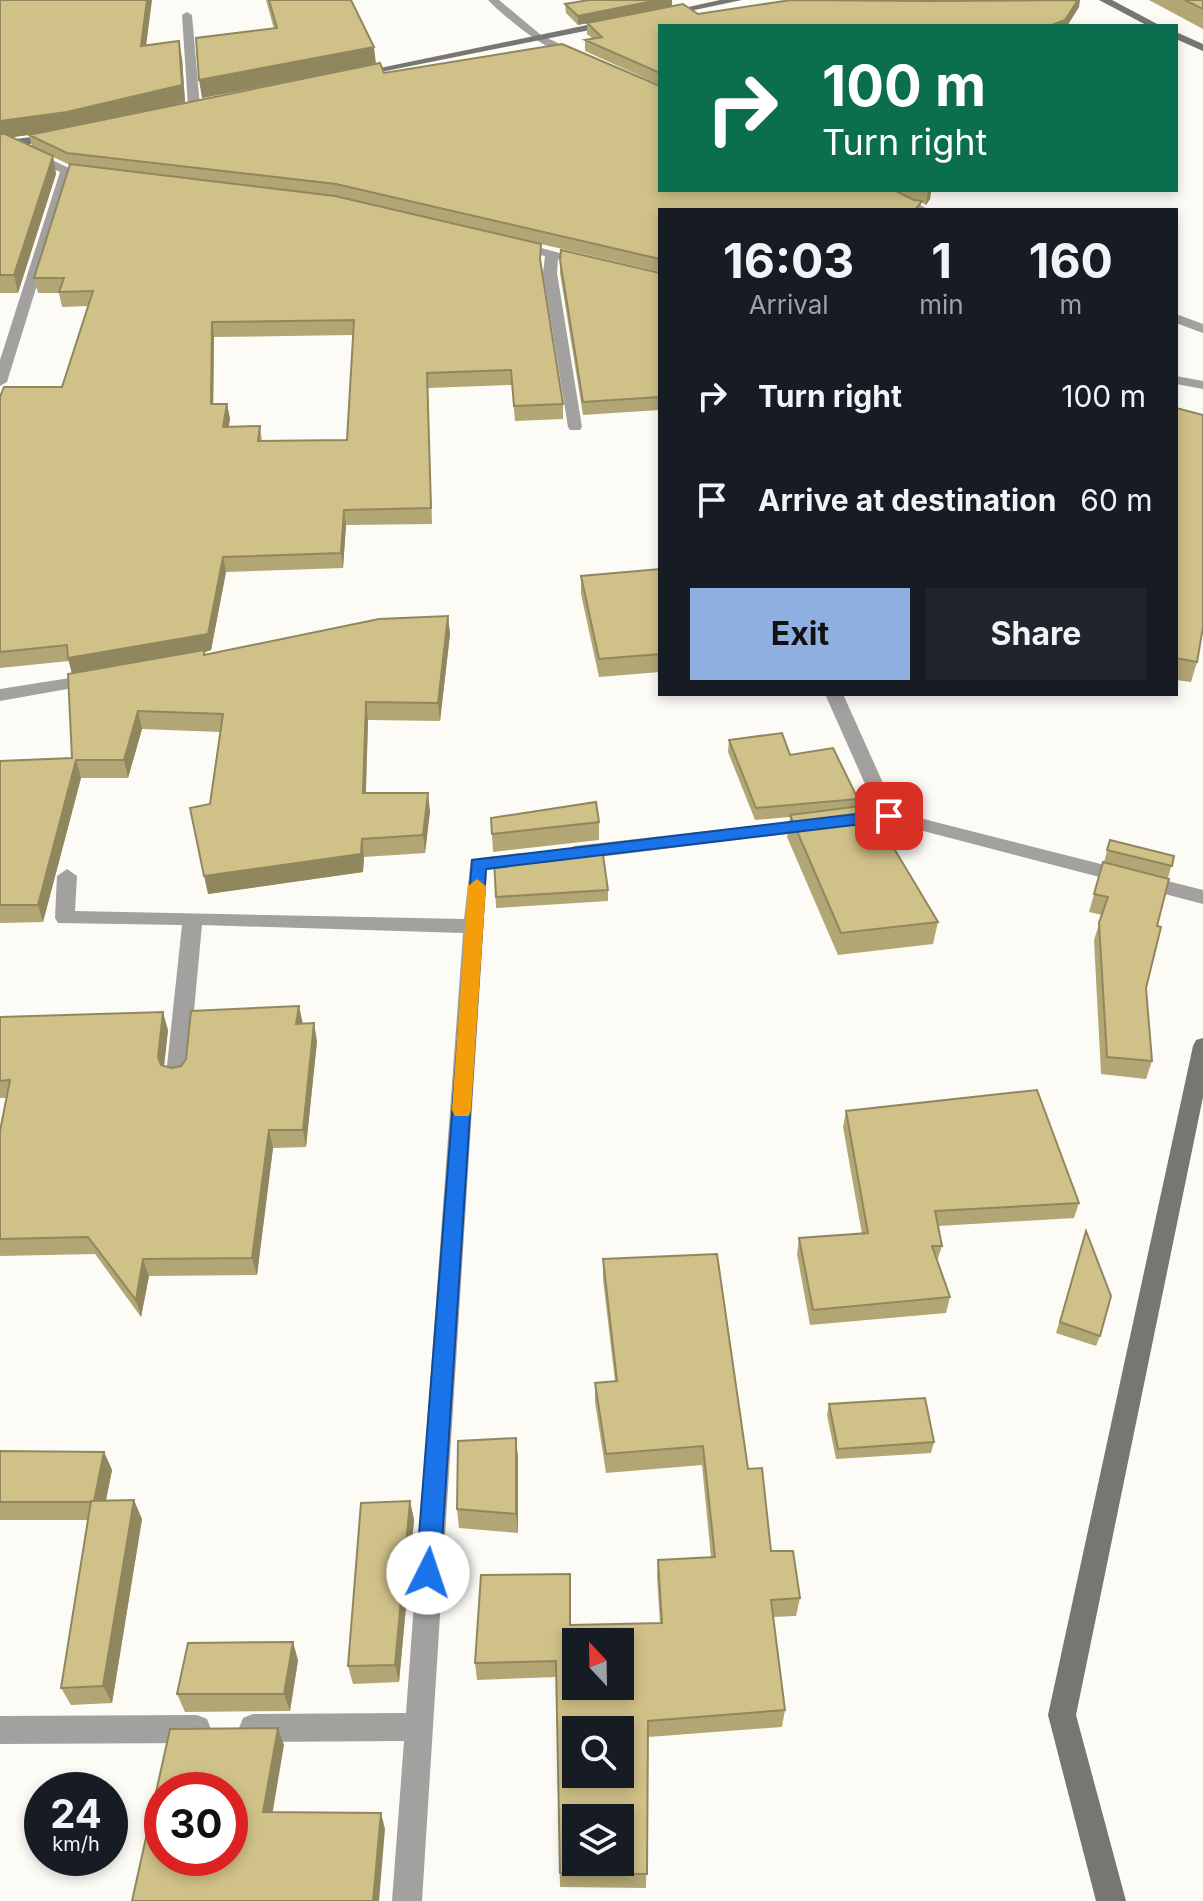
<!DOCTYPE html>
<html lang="en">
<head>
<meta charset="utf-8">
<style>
	:root { --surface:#171b24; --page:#20242c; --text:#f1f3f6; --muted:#9ea1a6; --accent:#90afe1 }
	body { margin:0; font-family:Inter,sans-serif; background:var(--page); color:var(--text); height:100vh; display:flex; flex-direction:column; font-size:30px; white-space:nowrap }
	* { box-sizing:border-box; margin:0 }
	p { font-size:26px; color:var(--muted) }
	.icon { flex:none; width:44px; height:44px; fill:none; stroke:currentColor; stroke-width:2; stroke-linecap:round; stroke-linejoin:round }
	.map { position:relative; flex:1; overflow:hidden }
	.drawer { position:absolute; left:658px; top:208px; width:520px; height:488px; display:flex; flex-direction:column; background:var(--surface); border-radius:0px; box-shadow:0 4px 12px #0003 }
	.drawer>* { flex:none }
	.banner { position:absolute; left:658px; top:24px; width:520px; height:168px; border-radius:0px; box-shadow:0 4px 12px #0003; background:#0b6e4f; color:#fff; overflow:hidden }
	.needle { width:52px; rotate:338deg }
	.fabs { position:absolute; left:562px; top:1628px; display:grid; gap:16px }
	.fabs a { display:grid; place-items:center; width:72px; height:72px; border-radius:0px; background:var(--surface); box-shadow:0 4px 12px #0003; font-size:40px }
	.speed { position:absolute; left:24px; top:1772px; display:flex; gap:16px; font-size:40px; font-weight:700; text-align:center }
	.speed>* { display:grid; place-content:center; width:104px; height:104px; border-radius:50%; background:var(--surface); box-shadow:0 4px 12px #0003; line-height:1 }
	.speed small { font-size:20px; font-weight:400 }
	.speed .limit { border:12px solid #d22; background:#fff; color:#111 }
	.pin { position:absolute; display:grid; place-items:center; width:68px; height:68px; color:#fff; margin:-34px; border-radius:16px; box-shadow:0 4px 12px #0006 }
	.me { position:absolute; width:88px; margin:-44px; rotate:4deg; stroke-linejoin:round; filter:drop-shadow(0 0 6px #0008) }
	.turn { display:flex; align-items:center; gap:28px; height:168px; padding:0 32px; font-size:36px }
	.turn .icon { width:104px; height:104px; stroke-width:2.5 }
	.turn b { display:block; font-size:56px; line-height:68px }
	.eta { display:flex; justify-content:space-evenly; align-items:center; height:136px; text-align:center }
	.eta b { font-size:48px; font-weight:700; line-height:56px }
	.button { display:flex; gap:16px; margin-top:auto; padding:16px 32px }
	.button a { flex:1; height:92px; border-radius:0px; background:var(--accent); color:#111; font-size:32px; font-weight:700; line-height:92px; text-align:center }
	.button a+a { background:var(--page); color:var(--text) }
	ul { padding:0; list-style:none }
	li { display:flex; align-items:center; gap:24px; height:104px; padding:0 32px }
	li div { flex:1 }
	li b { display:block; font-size:30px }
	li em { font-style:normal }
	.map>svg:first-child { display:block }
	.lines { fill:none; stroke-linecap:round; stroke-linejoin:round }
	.street { fill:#a2a19f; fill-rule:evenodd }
	.secondary { fill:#787673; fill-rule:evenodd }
	.wall { fill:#b2a675; fill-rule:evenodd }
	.shaded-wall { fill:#91875f }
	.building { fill:#cfc188; stroke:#91875f; stroke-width:2; fill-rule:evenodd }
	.route { fill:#1a73e8; stroke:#114b97; stroke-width:2 }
	.slow { fill:#f59e0b }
</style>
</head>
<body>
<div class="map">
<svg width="1203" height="1901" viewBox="0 0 1203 1901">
	<rect width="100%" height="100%" fill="#fcfbf6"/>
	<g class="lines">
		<!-- street -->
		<path class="street" d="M 488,0 L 499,0 L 541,35 L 585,56 C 565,68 503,16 488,0 Z
			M 187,12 L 192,15 L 200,106 L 194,109 L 188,106 L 182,15 Z
			M 31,150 L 69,168 L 101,174 L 95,178 L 71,175 L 7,382 L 0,386 L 0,360 L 60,172 L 27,157 L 25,154 Z
			M 873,190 L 889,190 L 930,210 L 914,210 Z
			M 516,241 L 592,262 L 586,266 L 558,259 L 557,273 L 582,427 L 580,430 L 570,430 L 568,427 L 543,273 L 545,256 L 511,248 L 510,245 Z
			M 1176,314 L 1203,324 L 1203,333 L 1176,323 Z
			M 1176,376 L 1203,381 L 1203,389 L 1176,384 Z
			M 95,674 L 104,679 L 101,683 L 0,701 L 0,689 Z
			M 825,694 L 843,694 L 896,812 L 1203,890 L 1203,904 L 889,822 L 841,825 L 839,820 L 841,815 L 877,811 Z
			M 813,819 L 820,820 L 822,825 L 820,830 L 574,860 L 565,853 L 574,846 Z
			M 519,853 L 526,855 L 529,860 L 526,865 L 487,870 L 422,1901 L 392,1901 L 404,1741 L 253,1742 L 243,1738 L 239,1728 L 243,1718 L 253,1714 L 406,1713 L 463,933 L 202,925 L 188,1075 L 185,1081 L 177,1083 L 169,1081 L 166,1075 L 182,925 L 58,923 L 55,918 L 57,876 L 67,869 L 77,876 L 75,911 L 464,919 L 471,859 Z
			M 197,1715 L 207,1719 L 211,1729 L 207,1739 L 197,1743 L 0,1744 L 0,1716 Z"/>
		<!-- secondary -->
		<path class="secondary" d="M 720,0 L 742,0 L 666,16 L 661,13 Z
			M 1099,0 L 1112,0 L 1161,26 L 1148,26 Z
			M 611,20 L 616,23 L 615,25 L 356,77 L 351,74 Z
			M 1176,32 L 1203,44 L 1203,51 L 1176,39 Z
			M 55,134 L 61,137 L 59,139 L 0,149 L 0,141 Z
			M 1203,1038 L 1203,1097 L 1076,1715 L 1126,1901 L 1096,1901 L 1048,1715 L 1193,1046 L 1196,1040 Z"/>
	</g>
	<!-- wall -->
	<path class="wall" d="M 0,0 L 146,45 L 182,58 L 185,102 L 146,111 L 353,69 L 202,98 L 274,29 L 266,0 L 351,0 L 376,64 L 384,73 L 914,200 L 917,201 L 896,190 L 931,190 L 930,199 L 926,205 L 921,202 L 920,210 L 660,210 L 660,272 L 541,244 L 541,266 L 563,404 L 563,419 L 515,421 L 512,385 L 428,388 L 432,524 L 346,525 L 343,568 L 226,572 L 211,650 L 205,652 L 205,654 L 448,616 L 450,634 L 440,721 L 368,720 L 366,793 L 430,811 L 425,853 L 364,857 L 363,872 L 208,894 L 210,804 L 220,732 L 142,729 L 128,778 L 81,778 L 43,922 L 0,923 L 0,761 L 72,758 L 72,673 L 69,661 L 0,668 L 0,397 L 62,387 L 88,306 L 62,307 L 59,293 L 38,293 L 34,278 L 70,165 L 53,157 L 56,174 L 18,293 L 0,293 ZM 36,134 L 29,135 L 32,146 L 12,137 ZM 353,335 L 347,440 L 262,441 L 260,426 L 228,427 L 230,419 L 227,404 L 213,404 L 214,337 Z
		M 589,0 L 672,0 L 672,6 L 698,14 L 928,1 L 1079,7 L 1067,26 L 660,26 L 660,85 L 585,51 L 585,40 L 592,38 L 587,34 L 587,23 L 578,25 L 566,13 L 565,4 Z
		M 1149,0 L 1203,0 L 1203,29 Z
		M 560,260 L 660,273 L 660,414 L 659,410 L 583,415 L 560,273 Z
		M 1176,408 L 1197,662 L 1191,682 L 1176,680 Z
		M 660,569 L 660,672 L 599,677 L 581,594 L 581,576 Z
		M 729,740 L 790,755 L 858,799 L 857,807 L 938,922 L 933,944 L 838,955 L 787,837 L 790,817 L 755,820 L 728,752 Z
		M 491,818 L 599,822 L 599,840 L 493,852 Z
		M 1110,840 L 1174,856 L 1168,878 L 1104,862 Z
		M 494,860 L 608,890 L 608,901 L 496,908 Z
		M 1103,862 L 1157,926 L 1146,988 L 1152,1061 L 1146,1079 L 1101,1074 L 1094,940 L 1102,915 L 1089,912 Z
		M 0,1017 L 168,1030 L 164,1066 L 171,1068 L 181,1066 L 303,1023 L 317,1041 L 306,1147 L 273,1148 L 257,1275 L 149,1276 L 141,1317 L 95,1254 L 0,1256 L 0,1131 L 7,1098 L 0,1098 Z
		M 846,1111 L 1079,1203 L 1074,1218 L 938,1226 L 942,1246 L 937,1261 L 950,1297 L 946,1313 L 810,1325 L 797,1254 L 799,1238 L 862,1234 L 843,1127 Z
		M 1086,1231 L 1100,1336 L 1096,1346 L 1056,1333 Z
		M 603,1259 L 748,1469 L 771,1551 L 800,1598 L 796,1616 L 773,1617 L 785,1710 L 782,1727 L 648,1737 L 646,1888 L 560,1887 L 556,1677 L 477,1680 L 475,1663 L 570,1625 L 660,1623 L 657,1577 L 658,1560 L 711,1557 L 702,1465 L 606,1473 L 595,1402 L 595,1383 L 615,1381 L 603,1279 Z
		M 829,1404 L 934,1442 L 931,1453 L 836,1459 L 827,1415 Z
		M 516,1438 L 518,1458 L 518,1533 L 459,1528 L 457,1509 Z
		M 0,1451 L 104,1452 L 112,1470 L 106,1500 L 142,1519 L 112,1703 L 71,1705 L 61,1688 L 88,1520 L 0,1520 Z
		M 410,1501 L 414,1520 L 399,1682 L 353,1684 L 348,1666 Z
		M 298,1660 L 290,1711 L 185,1712 L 177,1694 Z"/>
	<!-- shaded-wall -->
	<path class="shaded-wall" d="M 147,0 L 152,0 L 144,62 L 141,46 Z
		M 658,0 L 672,0 L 672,7 L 578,25 L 578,16 Z
		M 1078,0 L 1080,0 L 1079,7 L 1067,26 L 1049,26 Z
		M 179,41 L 182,58 L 185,102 L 70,129 L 0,139 L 0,121 Z
		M 374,47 L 376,64 L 202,98 L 199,80 Z
		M 53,156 L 56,174 L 18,293 L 14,275 Z
		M 929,190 L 931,190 L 930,199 L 926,205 L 928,192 Z
		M 212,322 L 214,337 L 213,420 L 211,404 Z
		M 227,404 L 230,419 L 226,443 L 223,427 Z
		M 344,510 L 346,525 L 343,568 L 341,553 Z
		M 223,557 L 226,572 L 211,650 L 205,652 L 208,668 L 72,674 L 68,658 Z
		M 448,616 L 450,634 L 440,721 L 438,703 Z
		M 366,702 L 368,720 L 365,811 L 363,793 Z
		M 138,711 L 142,729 L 128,778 L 124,760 Z
		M 76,760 L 81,778 L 43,922 L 38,905 Z
		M 428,793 L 430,811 L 425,853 L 423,835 Z
		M 362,839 L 364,857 L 363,872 L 208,894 L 204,876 Z
		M 299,1006 L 303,1024 L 296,1024 Z
		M 163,1012 L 168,1030 L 163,1075 L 158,1057 Z
		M 314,1023 L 317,1041 L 306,1147 L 303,1130 Z
		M 269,1130 L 273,1148 L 257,1275 L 252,1258 Z
		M 143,1259 L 149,1276 L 141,1317 L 136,1300 Z
		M 516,1438 L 518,1458 L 518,1533 L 516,1514 Z
		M 104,1452 L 112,1470 L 102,1520 L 94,1502 Z
		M 134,1500 L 142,1519 L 112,1703 L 103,1686 Z
		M 410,1501 L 414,1520 L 399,1682 L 395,1665 Z
		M 293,1642 L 298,1660 L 290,1711 L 284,1694 Z
		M 278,1728 L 284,1745 L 270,1828 L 263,1812 Z
		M 381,1813 L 385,1829 L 379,1901 L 373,1901 Z"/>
	<!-- building -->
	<path class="building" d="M 0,0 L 147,0 L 141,46 L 179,41 L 182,85 L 67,112 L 0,121 Z
		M 269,0 L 351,0 L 374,47 L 199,80 L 196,38 L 277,28 Z
		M 589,0 L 658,0 L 578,16 L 565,4 Z
		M 791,0 L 928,1 L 1078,0 L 1065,20 L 1049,26 L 660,26 L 660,73 L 585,40 L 602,37 L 587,23 L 683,4 L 698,14 Z
		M 1185,0 L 1203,0 L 1203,9 Z
		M 562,44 L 660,86 L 660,190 L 894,190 L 914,200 L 922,201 L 915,210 L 660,210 L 660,259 L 336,184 L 67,153 L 29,135 L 380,63 L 384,73 Z
		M 0,134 L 5,134 L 53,156 L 14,275 L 0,275 Z
		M 70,164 L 335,196 L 541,244 L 540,259 L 563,404 L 514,406 L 511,370 L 427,373 L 431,508 L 344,510 L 341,553 L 223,557 L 208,634 L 68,658 L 67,645 L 0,652 L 0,397 L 4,387 L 62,387 L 93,291 L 59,292 L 64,278 L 34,278 ZM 354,320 L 347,440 L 258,441 L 260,426 L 223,427 L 227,404 L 211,404 L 212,322 Z
		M 561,250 L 660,273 L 660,399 L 659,397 L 583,402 L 560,260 Z
		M 1176,408 L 1203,415 L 1203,627 L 1197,662 L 1176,658 Z
		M 660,569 L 660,654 L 599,659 L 581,576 Z
		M 448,616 L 438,703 L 366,702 L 363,793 L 428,793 L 423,835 L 362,839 L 361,854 L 204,876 L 190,808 L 210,804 L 223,714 L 138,711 L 124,760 L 76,760 L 38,905 L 0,905 L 0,761 L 72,758 L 68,674 L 204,650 L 204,655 L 379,619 Z
		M 782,733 L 790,755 L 833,748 L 858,799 L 756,808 L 729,740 Z
		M 596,802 L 599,822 L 492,834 L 491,818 Z
		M 868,805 L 938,922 L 841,933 L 790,815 Z
		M 1110,840 L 1174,856 L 1172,866 L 1107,850 Z
		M 602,848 L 608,890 L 496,897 L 494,860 Z
		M 1103,862 L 1169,879 L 1157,926 L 1161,927 L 1146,988 L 1152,1061 L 1107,1057 L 1099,923 L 1108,897 L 1094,894 Z
		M 299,1006 L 296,1024 L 314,1023 L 303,1130 L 269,1130 L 252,1258 L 143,1259 L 136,1300 L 88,1237 L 0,1239 L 0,1131 L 10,1080 L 0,1081 L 0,1017 L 163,1012 L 158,1057 L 161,1065 L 171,1068 L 181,1066 L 186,1059 L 191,1011 Z
		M 1037,1090 L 1079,1203 L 935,1211 L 942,1246 L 932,1246 L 950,1297 L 813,1310 L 799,1238 L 868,1233 L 846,1111 Z
		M 1086,1231 L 1111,1296 L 1100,1336 L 1060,1322 Z
		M 717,1254 L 748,1469 L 762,1468 L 771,1551 L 793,1551 L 800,1598 L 771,1600 L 785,1710 L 648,1721 L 647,1874 L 560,1873 L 556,1661 L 475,1663 L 481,1575 L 570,1574 L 570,1625 L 662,1623 L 658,1560 L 715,1557 L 703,1446 L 606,1454 L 595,1383 L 617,1381 L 603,1259 ZM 576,1642 L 620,1642 L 620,1686 L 576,1686 ZM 576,1730 L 620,1730 L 620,1774 L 576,1774 ZM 576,1818 L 620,1818 L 620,1862 L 576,1862 Z
		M 925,1398 L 934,1442 L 838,1449 L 829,1404 Z
		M 516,1438 L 516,1514 L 457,1509 L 458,1441 Z
		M 0,1451 L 104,1452 L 94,1501 L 91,1501 L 91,1502 L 0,1502 Z
		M 134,1500 L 103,1686 L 61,1688 L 91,1501 Z
		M 410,1501 L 395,1665 L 348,1666 L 361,1503 Z
		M 293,1642 L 284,1694 L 177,1694 L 188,1643 Z
		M 278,1728 L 263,1812 L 381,1813 L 373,1901 L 132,1901 L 170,1729 ZM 162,1790 L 230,1790 L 230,1858 L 162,1858 Z"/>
	<!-- route -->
	<path class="route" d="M 889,810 L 898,816 L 895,820 L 486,869 L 440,1573 L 437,1581 L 428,1585 L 420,1581 L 416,1573 L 472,860 Z"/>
	<!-- slow -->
	<path class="slow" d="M 477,879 L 486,886 L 471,1110 L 469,1116 L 455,1116 L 452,1110 L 468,886 Z"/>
</svg>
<div class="fabs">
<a><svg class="needle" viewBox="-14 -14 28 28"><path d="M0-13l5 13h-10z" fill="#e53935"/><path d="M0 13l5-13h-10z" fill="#9ea1a6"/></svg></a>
<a><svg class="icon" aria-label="search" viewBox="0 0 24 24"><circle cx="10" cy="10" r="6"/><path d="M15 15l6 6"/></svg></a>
<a><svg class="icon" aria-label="layers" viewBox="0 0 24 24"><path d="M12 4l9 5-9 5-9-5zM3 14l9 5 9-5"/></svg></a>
</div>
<div class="speed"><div>24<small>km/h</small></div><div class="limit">30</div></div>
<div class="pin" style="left:889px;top:816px;background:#d93025"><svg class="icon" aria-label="arrive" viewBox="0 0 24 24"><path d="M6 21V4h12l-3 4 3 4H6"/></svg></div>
<svg class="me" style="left:428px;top:1573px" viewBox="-20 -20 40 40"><circle r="19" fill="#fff"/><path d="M0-13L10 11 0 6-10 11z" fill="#1a73e8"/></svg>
<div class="banner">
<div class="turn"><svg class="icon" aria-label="right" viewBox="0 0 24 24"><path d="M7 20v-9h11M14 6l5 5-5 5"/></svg><div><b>100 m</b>Turn right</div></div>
</div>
<section class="drawer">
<div class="eta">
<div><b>16:03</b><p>Arrival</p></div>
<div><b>1</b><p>min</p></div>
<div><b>160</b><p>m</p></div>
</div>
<ul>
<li><svg class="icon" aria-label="right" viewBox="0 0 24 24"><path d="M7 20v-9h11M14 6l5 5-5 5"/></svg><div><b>Turn right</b></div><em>100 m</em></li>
<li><svg class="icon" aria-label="arrive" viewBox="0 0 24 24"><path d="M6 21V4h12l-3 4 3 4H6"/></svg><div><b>Arrive at destination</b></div><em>60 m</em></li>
</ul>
<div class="button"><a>Exit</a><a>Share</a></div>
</section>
</div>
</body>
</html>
